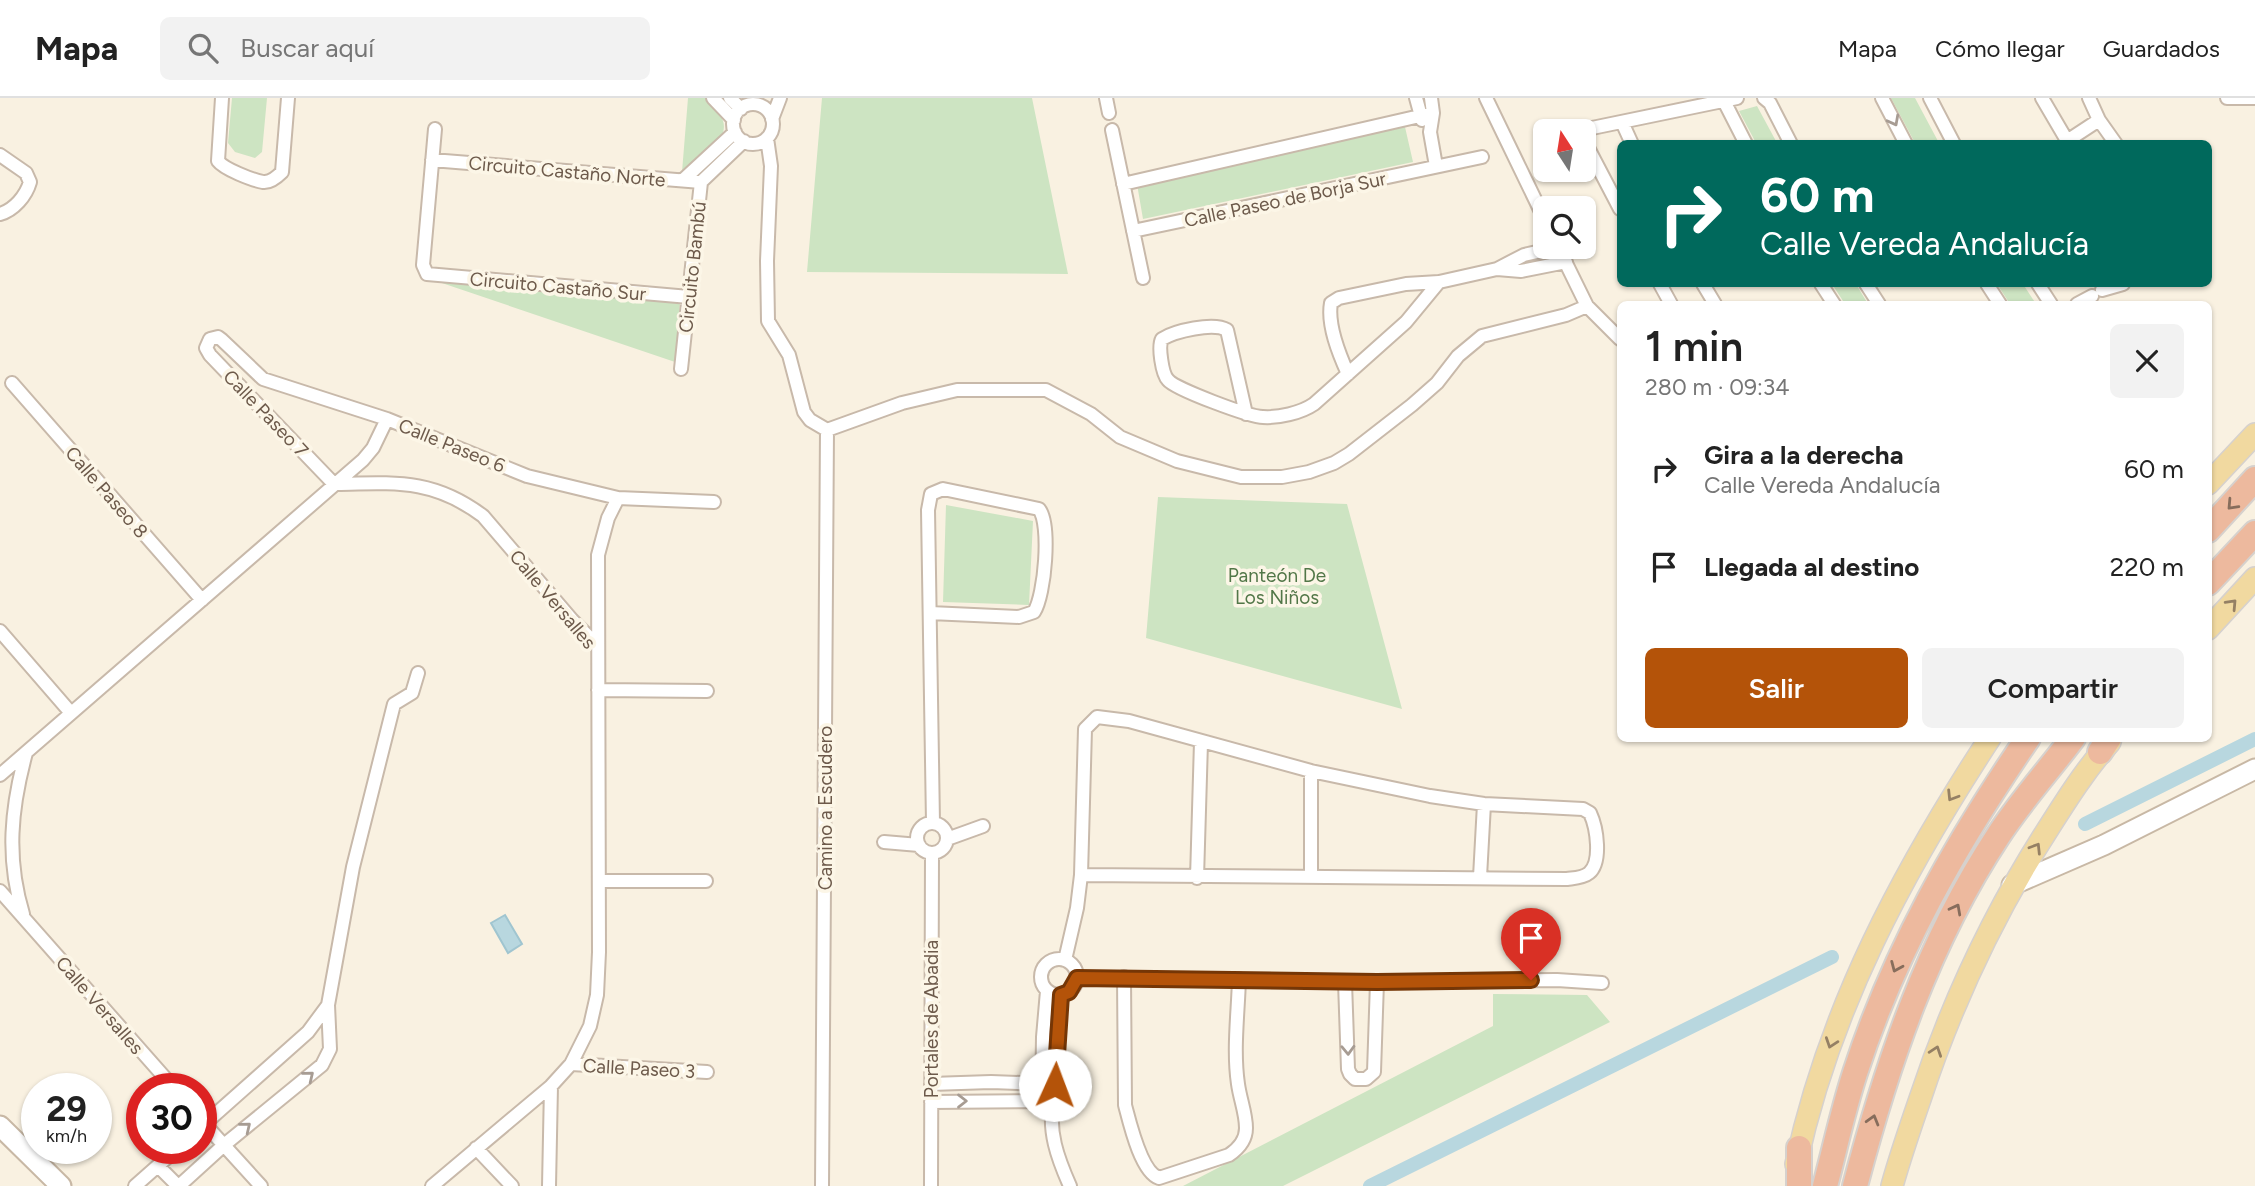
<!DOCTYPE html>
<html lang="es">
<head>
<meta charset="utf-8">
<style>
	:root { --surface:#fff; --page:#f2f2f2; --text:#222; --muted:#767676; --line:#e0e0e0; --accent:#b45309 }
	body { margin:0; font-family:Figtree,sans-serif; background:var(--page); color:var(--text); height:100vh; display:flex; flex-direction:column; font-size:26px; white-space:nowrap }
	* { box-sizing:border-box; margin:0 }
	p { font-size:23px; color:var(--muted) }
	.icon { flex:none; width:38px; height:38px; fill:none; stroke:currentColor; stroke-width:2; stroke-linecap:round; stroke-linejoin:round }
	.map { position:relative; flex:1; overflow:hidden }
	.side { position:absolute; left:1617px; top:203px; width:595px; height:441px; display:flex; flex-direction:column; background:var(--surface); border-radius:10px; box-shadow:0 2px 5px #0004 }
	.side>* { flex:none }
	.hud { position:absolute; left:1617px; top:42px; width:595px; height:147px; border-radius:10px; box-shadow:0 2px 5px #0004; background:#00695c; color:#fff; overflow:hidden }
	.needle { width:46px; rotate:348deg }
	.tools { position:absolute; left:1533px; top:21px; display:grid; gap:14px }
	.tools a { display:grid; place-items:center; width:63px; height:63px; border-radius:10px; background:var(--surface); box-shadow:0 2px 5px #0004; font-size:35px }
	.speed { position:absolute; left:21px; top:975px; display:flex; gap:14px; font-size:35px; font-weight:700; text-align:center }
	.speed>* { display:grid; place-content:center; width:91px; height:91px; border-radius:50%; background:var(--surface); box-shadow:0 2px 5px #0004; line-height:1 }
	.speed small { font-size:18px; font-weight:400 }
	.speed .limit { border:10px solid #d22; background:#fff; color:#111 }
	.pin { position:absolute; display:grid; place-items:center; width:60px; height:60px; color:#fff; margin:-72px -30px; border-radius:50% 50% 50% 0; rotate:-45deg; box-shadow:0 0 7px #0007 }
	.pin .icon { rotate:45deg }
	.me { position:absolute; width:77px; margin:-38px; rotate:2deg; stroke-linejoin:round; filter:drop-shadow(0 0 5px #0008) }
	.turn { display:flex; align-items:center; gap:24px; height:147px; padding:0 28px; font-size:32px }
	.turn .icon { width:91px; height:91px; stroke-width:2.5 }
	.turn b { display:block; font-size:49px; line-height:60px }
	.round { display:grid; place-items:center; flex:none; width:74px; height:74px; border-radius:10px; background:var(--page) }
	.summary { display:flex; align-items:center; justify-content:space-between; height:119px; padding:0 28px }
	h1 { font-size:42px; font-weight:600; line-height:52px }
	.cta { display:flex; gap:14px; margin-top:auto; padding:14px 28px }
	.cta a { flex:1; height:80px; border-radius:10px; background:var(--accent); color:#fff; font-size:28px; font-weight:600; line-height:80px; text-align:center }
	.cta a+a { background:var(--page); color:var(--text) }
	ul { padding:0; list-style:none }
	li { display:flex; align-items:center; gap:21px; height:98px; padding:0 28px }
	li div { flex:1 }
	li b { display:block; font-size:26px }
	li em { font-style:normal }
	header { display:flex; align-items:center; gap:42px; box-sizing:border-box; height:98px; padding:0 35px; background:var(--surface); border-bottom:2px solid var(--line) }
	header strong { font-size:33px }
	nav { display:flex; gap:38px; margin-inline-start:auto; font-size:24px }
	.search { width:490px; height:63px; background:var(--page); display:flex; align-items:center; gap:18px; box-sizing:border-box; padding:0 24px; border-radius:10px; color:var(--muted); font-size:26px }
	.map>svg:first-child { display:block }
	.green { fill:#cde4c2 }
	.water { fill:#b8d7df; stroke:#a0c5d0; stroke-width:2 }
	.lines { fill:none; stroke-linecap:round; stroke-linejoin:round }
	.canal { stroke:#b8d7df; stroke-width:14 }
	.street-casing { stroke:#c8b9aa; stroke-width:16 }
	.secondary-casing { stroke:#c8b8a5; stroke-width:23 }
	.primary-casing { stroke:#d6d1cd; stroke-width:24 }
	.highway-casing { stroke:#d6d1cd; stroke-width:28 }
	.street { stroke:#fff; stroke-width:12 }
	.secondary { stroke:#fff; stroke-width:19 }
	.primary { stroke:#f1d9a0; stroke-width:21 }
	.highway { stroke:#edb99e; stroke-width:24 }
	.oneway { stroke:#a79c93 }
	.oneway2 { stroke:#876d5c }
	.oneway3 { stroke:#958064 }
	.route-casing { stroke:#753606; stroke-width:18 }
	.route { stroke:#b45309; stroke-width:12 }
	.labels { text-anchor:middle; stroke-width:7; stroke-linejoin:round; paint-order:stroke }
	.street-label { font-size:19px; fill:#6d5a4b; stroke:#fcf6e7 }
	.park-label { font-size:19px; fill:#527748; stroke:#fcf6e7 }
</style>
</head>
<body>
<header>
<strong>Mapa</strong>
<div class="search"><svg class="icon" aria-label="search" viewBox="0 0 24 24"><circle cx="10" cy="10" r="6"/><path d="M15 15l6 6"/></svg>Buscar aquí</div>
<nav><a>Mapa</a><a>Cómo llegar</a><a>Guardados</a></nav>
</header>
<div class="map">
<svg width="2255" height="1088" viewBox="0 0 2255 1088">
	<rect width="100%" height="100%" fill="#f9f1e1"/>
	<!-- green -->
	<path class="green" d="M 232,0 L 267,0 L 262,54 L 255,60 L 235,54 L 228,45 Z
		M 688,0 L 706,0 C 712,7 721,15 723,23 C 730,44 696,62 682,74 Z
		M 822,0 L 1032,0 L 1068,176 L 807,174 Z
		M 1891,0 L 1915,0 L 1939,45 L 1915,45 Z
		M 1757,8 L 1777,45 L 1756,45 L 1739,13 Z
		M 1405,29 L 1413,64 L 1143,121 L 1137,86 Z
		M 436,183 L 680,205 L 675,264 Z
		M 1832,186 L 1856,186 L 1868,206 L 1845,206 Z
		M 1997,186 L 2023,186 L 2036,206 L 2010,206 Z
		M 1158,399 L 1347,406 L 1402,611 L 1146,540 Z
		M 946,407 L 1033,423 L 1029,507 L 943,504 Z
		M 1493,896 L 1587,897 L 1610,924 L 1283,1088 L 1183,1088 L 1493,928 Z"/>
	<!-- water -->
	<path class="water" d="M 505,817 L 522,846 L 508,855 L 491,825 Z"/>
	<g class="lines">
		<!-- canal -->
		<path class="canal" d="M 2085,726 L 2255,641
			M 1370,1088 L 1832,859"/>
		<!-- street casing -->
		<g class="street-casing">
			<path id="street" d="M 222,0 L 218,63 C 224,71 252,82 263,84 C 270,85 277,79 282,74 L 288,0
				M 713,0 L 734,22
				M 730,0 L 741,11
				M 1106,0 L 1109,15
				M 1416,0 L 1422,22
				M 1431,0 L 1433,15 L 1430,34 L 1436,68
				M 1486,0 L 1545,122
				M 1764,0 L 1770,5 L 1791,46
				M 1882,0 L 1906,46
				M 1930,0 L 1954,46
				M 2042,0 L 2069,46
				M 2089,0 L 2099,22 L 2116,46
				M 2227,0 L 2255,0
				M 1724,3 L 1746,46
				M733 26a20 20 0 1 1 40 0a20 20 0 1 1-40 0Z
				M 772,21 L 780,0
				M 1622,24 L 1632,46
				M 435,31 L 423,167 L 427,176 L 689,199
				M 1112,32 L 1143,180
				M 767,40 L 771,68 L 767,163 L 768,223 L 789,257 L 804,314 L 810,322 L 827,332
				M 2067,43 L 2099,22
				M 0,57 L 26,75 L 30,84 C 26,98 14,112 0,116
				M 432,62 L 701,84
				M 683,82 L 735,34
				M 1123,86 L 1433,15
				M 1620,111 L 1586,46 L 1585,34 L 1592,30 L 1737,0
				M 1133,133 L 1482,59
				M 1558,149 L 1587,208 L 1620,241
				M 1497,171 L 1524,157 L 1559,149
				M 1660,186 L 1671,206
				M 1703,186 L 1715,206
				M 1821,186 L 1834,206
				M 1866,186 L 1879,206
				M 1987,186 L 2000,206
				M 2038,186 L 2051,206
				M 2102,192 L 2123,186
				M 2077,206 L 2092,198
				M 681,271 L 701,84 L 744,43
				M 1348,276 C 1339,256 1327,227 1331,205 L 1339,200 L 1406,186 L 1439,184
				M 12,285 L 202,502
				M 1246,316 L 1227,232 C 1213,224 1175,233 1162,241 C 1158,248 1162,276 1168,282 C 1175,291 1250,319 1263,319 C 1278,320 1301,315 1314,306 L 1406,224 L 1439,184 L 1497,171 L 1521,173 L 1566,164
				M 827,332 L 902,305 L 957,292 L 1046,292 L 1091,316 L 1120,339 L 1177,363 L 1241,379 L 1282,379 L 1309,374 L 1334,365 L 1349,356 L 1412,307 L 1437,285 L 1458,258 L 1482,238 L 1566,217 L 1587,208
				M 334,386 L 210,257 L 206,250 L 210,241 L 218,239 L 222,242 L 263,281 L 387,321 L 527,378 L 618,400 L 714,404
				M 334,386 C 394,385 432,380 483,418 L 572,522 L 598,548
				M 930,515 L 1019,519 L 1034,514 C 1045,497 1051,426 1039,411 L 943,391 L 931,396 L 928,412 L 933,725
				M 0,533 L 71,615
				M 598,592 L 707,593
				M 1311,673 L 1311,779
				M 0,677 L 363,362 L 373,350 L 387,321
				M917 740a15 15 0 1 1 30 0a15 15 0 1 1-30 0Z
				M 947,741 L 983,728
				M 884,744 L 919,747
				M 1480,779 L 1484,706
				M 1197,780 L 1201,644
				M 599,783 L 706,783
				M 0,793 L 174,990
				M 23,816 C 6,760 11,710 26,655
				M1041 879a18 18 0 1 1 36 0a18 18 0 1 1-36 0Z
				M 1065,862 L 1077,810 L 1081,777 L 1085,631 L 1097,619 L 1129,623 L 1311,673 L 1430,698 L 1484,706 L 1583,711 L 1590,715 C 1597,730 1602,764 1589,775 C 1583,780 1574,780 1567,781 L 1081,777
				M 1124,879 L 1125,1007 C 1130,1026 1141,1074 1159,1080 L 1229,1057 C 1238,1051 1246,1042 1246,1030 C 1246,1015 1240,1001 1238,986 C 1233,952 1238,916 1239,881
				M 1077,880 L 1377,884 L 1557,882 L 1602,885
				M 1345,884 L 1348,971 L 1350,976 L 1355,981 L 1366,981 L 1374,974 L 1377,884
				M 1047,893 L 1043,939 L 1042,1003 L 1051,1017
				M 1061,897 L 1054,1003 C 1047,1032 1058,1061 1070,1088
				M 571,966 L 707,974
				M 931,986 L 991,984 L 1048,986
				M 931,1004 L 1047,1003
				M 201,1022 L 261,1088
				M 201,1029 L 308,934 L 328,907 L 353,769 L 394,606 L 412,595 L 418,575
				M 476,1050 L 512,1088
				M 158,1068 L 178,1088
				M 135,1088 L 178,1050
				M 179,1088 L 224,1047 L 322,967 L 330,951 L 328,907
				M 432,1088 L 551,988 L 571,966 L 590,928 L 597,897 L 599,854 L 598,457 L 608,420 L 618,400
				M 549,1088 L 551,988
				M 822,1088 L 827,332
				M 931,1088 L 932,755"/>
		</g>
		<!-- secondary casing -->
		<g class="secondary-casing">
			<path id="secondary" d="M 2012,787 L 2104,747 L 2255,671
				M 0,1028 L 61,1088"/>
		</g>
		<!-- primary casing -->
		<g class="primary-casing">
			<path id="primary" d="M 2208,386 L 2255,336
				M 2208,531 L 2255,480
				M 1796,1066 C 1830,909 1903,773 1990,640
				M 1892,1088 C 1900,1059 1910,1030 1920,1001 C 1952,904 1992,818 2048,731 C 2067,701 2086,671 2110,644"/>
		</g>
		<!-- highway casing -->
		<g class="highway-casing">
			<path id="highway" d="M 2208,432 L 2255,381
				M 2208,485 L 2255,435
				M 2100,654 L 2109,640
				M 1799,1050 L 1799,1088
				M 1825,1088 C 1835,1050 1843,1012 1855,975 C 1894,854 1956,745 2028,640
				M 1855,1088 C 1887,966 1928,844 1998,738 C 2020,704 2048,673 2073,640"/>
		</g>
		<!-- street -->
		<use href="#street" class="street"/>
		<!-- secondary -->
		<use href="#secondary" class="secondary"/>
		<!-- primary -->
		<use href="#primary" class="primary"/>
		<!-- highway -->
		<use href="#highway" class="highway"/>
	</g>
	<!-- one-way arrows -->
	<defs><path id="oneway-chevron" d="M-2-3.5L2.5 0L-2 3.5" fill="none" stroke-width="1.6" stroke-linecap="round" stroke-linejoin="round" transform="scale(1.75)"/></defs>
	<g class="oneway">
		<use href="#oneway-chevron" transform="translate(1894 23) rotate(62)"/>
		<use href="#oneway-chevron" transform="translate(1348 952) rotate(88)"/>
		<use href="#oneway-chevron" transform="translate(309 978) rotate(-39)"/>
		<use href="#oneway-chevron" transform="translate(962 1003)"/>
		<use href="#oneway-chevron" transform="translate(246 1029) rotate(-39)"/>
	</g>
	<g class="oneway2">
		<use href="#oneway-chevron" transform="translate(2232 407) rotate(133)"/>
		<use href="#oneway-chevron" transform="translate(1956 811) rotate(-62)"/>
		<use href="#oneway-chevron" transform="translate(1896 869) rotate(113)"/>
		<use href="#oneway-chevron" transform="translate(1873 1022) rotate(-74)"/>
	</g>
	<g class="oneway3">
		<use href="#oneway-chevron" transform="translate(2232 506) rotate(-47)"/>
		<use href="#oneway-chevron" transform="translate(1952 698) rotate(122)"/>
		<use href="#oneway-chevron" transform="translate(2036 750) rotate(-58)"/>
		<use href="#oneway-chevron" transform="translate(1831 945) rotate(109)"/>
		<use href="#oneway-chevron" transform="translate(1936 953) rotate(-71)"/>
	</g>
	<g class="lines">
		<!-- route casing -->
		<g class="route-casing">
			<path id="route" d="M 1055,987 L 1061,897 L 1069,894 L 1077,880 L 1377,884 L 1531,882"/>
		</g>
		<!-- route -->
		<use href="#route" class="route"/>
	</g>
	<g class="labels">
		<!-- street labels -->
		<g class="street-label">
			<text transform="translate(567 73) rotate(5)" y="7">Circuito Castaño Norte</text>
			<text transform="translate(1285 101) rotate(-12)" y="7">Calle Paseo de Borja Sur</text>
			<text transform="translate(692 169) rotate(-84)" y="7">Circuito Bambú</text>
			<text transform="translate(558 188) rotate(5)" y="7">Circuito Castaño Sur</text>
			<text transform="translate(266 315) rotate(46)" y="7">Calle Paseo 7</text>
			<text transform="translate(452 347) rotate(22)" y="7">Calle Paseo 6</text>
			<text transform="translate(107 394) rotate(49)" y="7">Calle Paseo 8</text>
			<text transform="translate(553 501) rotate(50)" y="7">Calle Versalles</text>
			<text transform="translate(825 710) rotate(-90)" y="7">Camino a Escudero</text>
			<text transform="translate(100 907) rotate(49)" y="7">Calle Versalles</text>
			<text transform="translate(931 921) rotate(-90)" y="7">Portales de Abadia</text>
			<text transform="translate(639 970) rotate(3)" y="7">Calle Paseo 3</text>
		</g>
		<!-- park labels -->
		<g class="park-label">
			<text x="1277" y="484">Panteón De<tspan x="1277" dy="22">Los Niños</tspan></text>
		</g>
	</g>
</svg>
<div class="tools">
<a><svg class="needle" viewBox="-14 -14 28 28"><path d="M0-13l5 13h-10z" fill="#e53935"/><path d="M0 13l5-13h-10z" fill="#767676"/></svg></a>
<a><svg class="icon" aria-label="search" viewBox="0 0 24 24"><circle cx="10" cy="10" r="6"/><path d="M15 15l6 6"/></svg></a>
</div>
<div class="speed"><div>29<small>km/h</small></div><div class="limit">30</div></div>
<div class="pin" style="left:1531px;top:882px;background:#d93025"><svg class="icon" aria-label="arrive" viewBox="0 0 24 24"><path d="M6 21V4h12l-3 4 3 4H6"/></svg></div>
<svg class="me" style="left:1055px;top:987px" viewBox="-20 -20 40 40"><circle r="19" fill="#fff"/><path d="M0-13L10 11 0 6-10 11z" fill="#b45309"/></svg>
<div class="hud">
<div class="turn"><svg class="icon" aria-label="right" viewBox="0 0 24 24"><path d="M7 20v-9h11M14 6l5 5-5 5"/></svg><div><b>60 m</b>Calle Vereda Andalucía</div></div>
</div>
<section class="side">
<div class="summary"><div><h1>1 min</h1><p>280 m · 09:34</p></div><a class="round"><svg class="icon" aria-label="close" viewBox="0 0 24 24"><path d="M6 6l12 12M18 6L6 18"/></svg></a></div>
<ul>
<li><svg class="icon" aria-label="right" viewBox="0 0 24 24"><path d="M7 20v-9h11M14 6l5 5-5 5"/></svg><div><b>Gira a la derecha</b><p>Calle Vereda Andalucía</p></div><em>60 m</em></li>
<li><svg class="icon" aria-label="arrive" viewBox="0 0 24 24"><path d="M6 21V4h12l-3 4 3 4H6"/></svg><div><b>Llegada al destino</b></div><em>220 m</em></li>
</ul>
<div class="cta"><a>Salir</a><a>Compartir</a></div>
</section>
</div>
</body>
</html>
